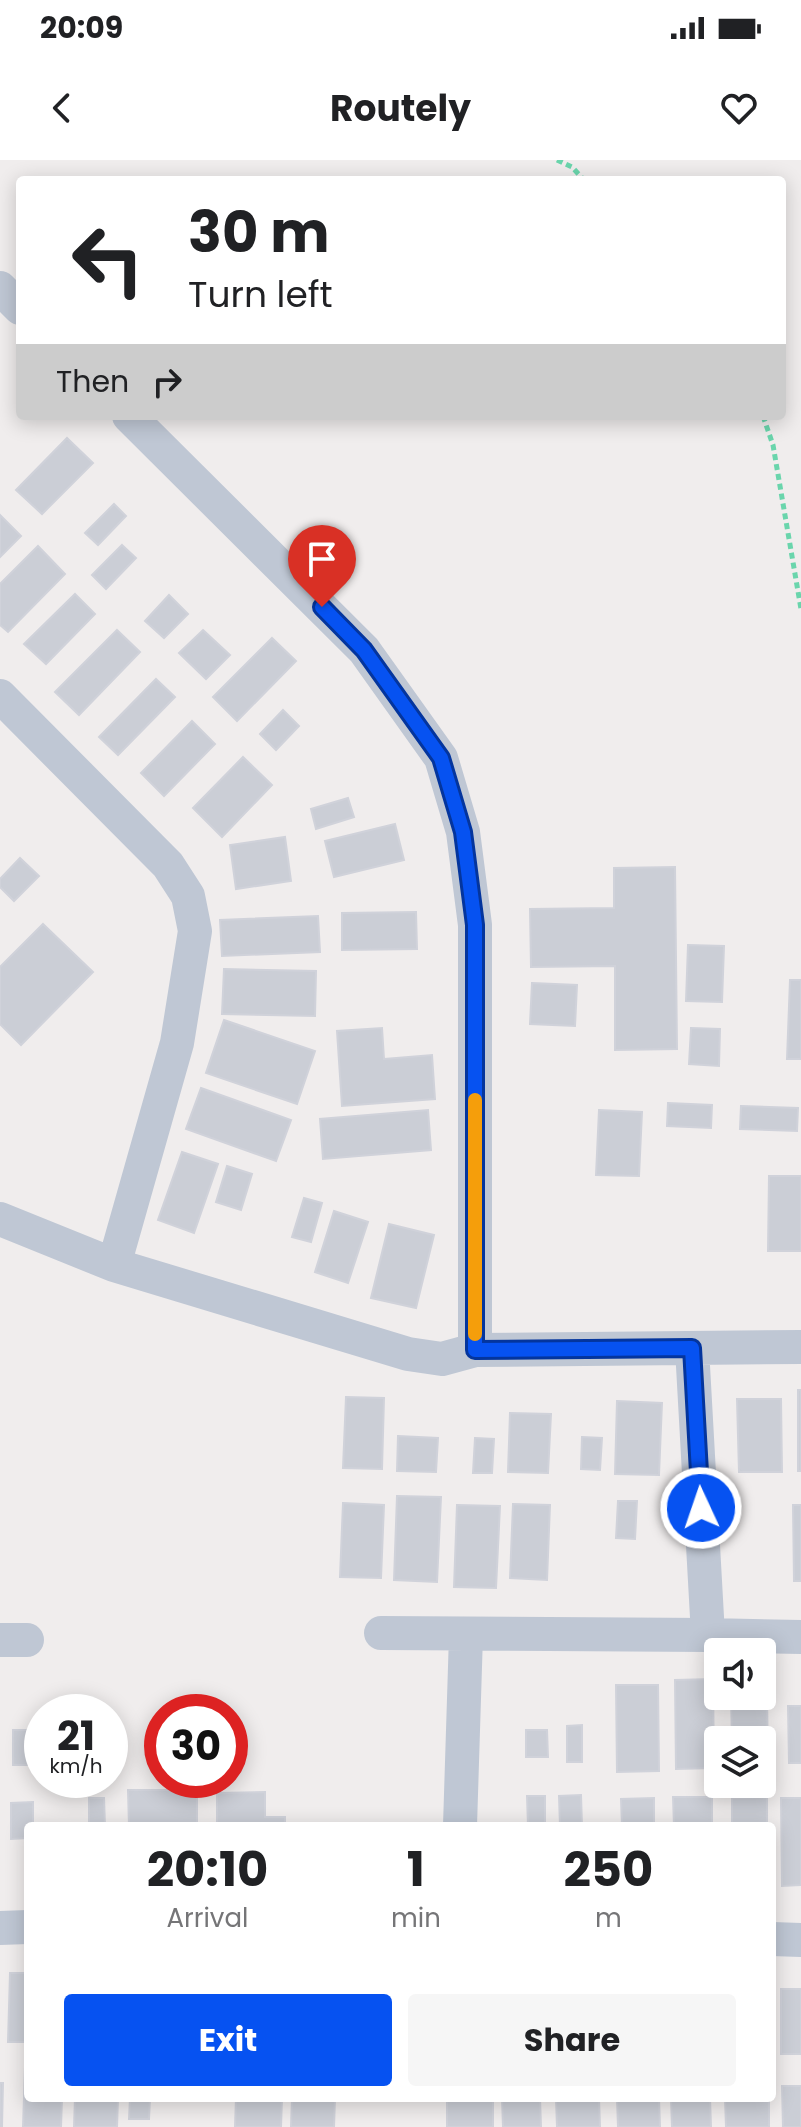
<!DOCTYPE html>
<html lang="en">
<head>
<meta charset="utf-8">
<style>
	:root { --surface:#fff; --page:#f6f6f6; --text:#202124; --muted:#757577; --accent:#0652f1 }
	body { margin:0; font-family:Poppins,sans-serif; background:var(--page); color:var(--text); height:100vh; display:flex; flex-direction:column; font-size:30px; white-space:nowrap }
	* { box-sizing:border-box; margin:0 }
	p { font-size:26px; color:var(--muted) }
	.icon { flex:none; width:44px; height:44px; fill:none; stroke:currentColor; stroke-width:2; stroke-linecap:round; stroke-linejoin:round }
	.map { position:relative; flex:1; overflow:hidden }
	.side { position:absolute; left:24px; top:1662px; width:752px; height:280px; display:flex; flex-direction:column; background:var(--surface); border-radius:8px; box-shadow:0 4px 20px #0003 }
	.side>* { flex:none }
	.top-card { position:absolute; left:16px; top:16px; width:770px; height:244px; border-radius:8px; box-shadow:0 4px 20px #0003; background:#fff; color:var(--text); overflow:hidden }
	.fabs { position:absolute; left:704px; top:1478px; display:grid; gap:16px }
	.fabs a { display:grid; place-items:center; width:72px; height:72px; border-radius:8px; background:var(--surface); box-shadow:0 4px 20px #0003; font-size:40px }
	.speed { position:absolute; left:24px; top:1534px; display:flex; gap:16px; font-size:40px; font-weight:700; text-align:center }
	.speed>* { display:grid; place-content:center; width:104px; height:104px; border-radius:50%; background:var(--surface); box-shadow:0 4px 20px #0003; line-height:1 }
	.speed small { font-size:20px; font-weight:400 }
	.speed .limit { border:12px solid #d22; background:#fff; color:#111 }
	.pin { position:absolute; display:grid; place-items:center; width:68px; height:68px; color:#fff; margin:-82px -34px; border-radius:50% 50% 50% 0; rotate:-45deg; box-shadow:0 0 8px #0007 }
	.pin .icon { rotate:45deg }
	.me { position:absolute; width:88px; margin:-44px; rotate:357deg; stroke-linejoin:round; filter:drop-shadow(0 0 6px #0008) }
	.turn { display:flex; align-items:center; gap:28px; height:168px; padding:0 40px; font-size:36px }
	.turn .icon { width:104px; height:104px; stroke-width:2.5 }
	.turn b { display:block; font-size:56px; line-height:68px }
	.then { display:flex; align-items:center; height:76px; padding:0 40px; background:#0003; gap:16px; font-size:30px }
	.eta { display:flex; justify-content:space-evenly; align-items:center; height:136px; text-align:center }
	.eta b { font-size:48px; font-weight:700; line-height:56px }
	.primary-button { display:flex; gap:16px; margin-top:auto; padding:16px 40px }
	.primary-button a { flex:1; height:92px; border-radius:8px; background:var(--accent); color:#fff; font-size:32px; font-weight:700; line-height:92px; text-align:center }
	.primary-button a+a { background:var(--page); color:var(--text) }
	.status { display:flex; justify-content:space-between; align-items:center; height:56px; padding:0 40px; background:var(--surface); direction:ltr }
	.status svg { height:22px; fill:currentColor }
	header { display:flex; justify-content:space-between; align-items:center; height:104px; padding:0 40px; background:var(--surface); font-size:36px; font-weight:700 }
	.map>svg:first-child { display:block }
	.building { fill:#cbced6; stroke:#d0d2da; stroke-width:2 }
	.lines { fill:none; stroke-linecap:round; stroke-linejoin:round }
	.path { stroke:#6ad5ac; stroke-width:5; stroke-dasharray:6 4; stroke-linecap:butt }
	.minor { stroke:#bfc7d4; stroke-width:34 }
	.route-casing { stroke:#04359d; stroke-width:20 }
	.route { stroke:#0652f1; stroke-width:14 }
	.slow { stroke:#f59e0b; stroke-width:14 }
</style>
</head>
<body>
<div class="status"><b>20:09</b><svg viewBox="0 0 49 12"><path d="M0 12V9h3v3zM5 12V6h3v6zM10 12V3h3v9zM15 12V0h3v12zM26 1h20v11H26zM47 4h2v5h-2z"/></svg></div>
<header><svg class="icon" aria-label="back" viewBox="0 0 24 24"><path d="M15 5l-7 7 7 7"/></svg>Routely<svg class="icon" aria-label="heart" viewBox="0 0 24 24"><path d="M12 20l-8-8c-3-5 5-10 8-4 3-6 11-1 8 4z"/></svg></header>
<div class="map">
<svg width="801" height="1967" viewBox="0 0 801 1967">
	<rect width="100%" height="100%" fill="#f0eded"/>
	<!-- building -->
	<path class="building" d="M 67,278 L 93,303 L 42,354 L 16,330 Z
		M 114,344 L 126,356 L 98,385 L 85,373 Z
		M 0,355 L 21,376 L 0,397 Z
		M 122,385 L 136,398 L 106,429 L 92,415 Z
		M 38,386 L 65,414 L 8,472 L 0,465 L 0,424 Z
		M 75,434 L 95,454 L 46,504 L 24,484 Z
		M 169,435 L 188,454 L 164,478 L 145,461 Z
		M 117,470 L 140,492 L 79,555 L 55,532 Z
		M 203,470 L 230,495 L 206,519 L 179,493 Z
		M 272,478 L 296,501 L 237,561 L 213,537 Z
		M 156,519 L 175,537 L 118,595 L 99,577 Z
		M 283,550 L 299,566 L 276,590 L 260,574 Z
		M 192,561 L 215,584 L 164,636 L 141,613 Z
		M 243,597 L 272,625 L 222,677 L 193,648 Z
		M 348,638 L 354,657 L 316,669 L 311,649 Z
		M 395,664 L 404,700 L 334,717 L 325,681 Z
		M 285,677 L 291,721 L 236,729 L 230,685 Z
		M 20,698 L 39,716 L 14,741 L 0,727 L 0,719 Z
		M 675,707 L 677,889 L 615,890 L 615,806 L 531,807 L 530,749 L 614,748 L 614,708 Z
		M 416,752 L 417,789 L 342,790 L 342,753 Z
		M 318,756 L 320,792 L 222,796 L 220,760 Z
		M 43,764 L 93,812 L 21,885 L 0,864 L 0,807 Z
		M 688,785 L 724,786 L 722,842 L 686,841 Z
		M 224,809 L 316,811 L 315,856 L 222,854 Z
		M 790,820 L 801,820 L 801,899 L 787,899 Z
		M 532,823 L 577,825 L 575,866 L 530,864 Z
		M 224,860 L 315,891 L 297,944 L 206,913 Z
		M 382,868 L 384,899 L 432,895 L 435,939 L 342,946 L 337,871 Z
		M 691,868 L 720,869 L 719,906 L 689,904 Z
		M 201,928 L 291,960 L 276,1001 L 186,969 Z
		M 668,943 L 712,945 L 711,968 L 667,966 Z
		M 741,946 L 798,948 L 797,971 L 740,969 Z
		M 428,950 L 431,990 L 323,999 L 320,959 Z
		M 599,950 L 642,952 L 639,1016 L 596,1015 Z
		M 182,992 L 218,1004 L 194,1073 L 158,1060 Z
		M 227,1006 L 252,1014 L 241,1050 L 216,1042 Z
		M 769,1016 L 801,1016 L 801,1091 L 768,1091 Z
		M 304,1038 L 322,1043 L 311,1082 L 292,1077 Z
		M 334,1051 L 368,1062 L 348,1123 L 315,1112 Z
		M 389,1064 L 434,1075 L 416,1148 L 371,1138 Z
		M 798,1230 L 801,1230 L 801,1311 L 798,1311 Z
		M 346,1237 L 384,1238 L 382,1309 L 343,1308 Z
		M 737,1239 L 781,1239 L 782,1312 L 739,1312 Z
		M 617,1241 L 662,1243 L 659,1315 L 615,1314 Z
		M 510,1253 L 551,1254 L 548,1313 L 508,1312 Z
		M 398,1276 L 438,1278 L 436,1312 L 397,1311 Z
		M 582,1277 L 602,1278 L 600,1310 L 581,1309 Z
		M 475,1278 L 494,1279 L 492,1313 L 473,1313 Z
		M 397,1336 L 441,1337 L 437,1422 L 394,1420 Z
		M 618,1341 L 637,1341 L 635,1379 L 616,1378 Z
		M 343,1343 L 384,1345 L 381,1418 L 340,1417 Z
		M 513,1344 L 550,1345 L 547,1420 L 510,1418 Z
		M 457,1345 L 500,1346 L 496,1428 L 454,1427 Z
		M 793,1345 L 801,1345 L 801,1421 L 794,1421 Z
		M 713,1519 L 714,1608 L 676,1609 L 675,1520 Z
		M 616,1525 L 658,1525 L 659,1611 L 617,1612 Z
		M 767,1536 L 768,1605 L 762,1605 L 762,1580 L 732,1580 L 731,1537 Z
		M 788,1546 L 801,1546 L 801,1603 L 789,1603 Z
		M 582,1565 L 582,1602 L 567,1602 L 567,1566 Z
		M 13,1570 L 27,1570 L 27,1605 L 13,1605 Z
		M 526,1570 L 547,1570 L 548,1597 L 526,1597 Z
		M 151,1579 L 162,1579 L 162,1601 L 151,1602 Z
		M 128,1630 L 197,1630 L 197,1666 L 129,1666 Z
		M 265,1632 L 265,1657 L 285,1657 L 285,1666 L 217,1666 L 217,1633 Z
		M 581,1635 L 582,1666 L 560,1666 L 559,1636 Z
		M 527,1636 L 545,1636 L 545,1666 L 528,1666 Z
		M 673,1637 L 712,1637 L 712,1666 L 674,1666 Z
		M 767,1637 L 767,1666 L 732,1666 L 732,1638 Z
		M 89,1638 L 104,1638 L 105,1666 L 89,1666 Z
		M 654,1638 L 654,1666 L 622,1666 L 621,1639 Z
		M 781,1638 L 801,1638 L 801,1725 L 782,1726 Z
		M 33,1642 L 33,1666 L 28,1666 L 28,1678 L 11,1679 L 11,1643 Z
		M 10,1813 L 28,1813 L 28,1882 L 8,1882 Z
		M 781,1829 L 801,1829 L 801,1894 L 781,1894 Z
		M 25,1907 L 28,1907 L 28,1938 L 62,1938 L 61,1967 L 23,1967 Z
		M 0,1923 L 3,1923 L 2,1967 L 0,1967 Z
		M 782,1926 L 801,1926 L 801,1967 L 783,1967 Z
		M 75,1938 L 118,1938 L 117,1967 L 74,1967 Z
		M 130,1938 L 150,1938 L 149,1959 L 129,1959 Z
		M 236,1938 L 282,1938 L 281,1967 L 235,1967 Z
		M 292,1938 L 335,1938 L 334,1967 L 291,1967 Z
		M 447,1938 L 493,1938 L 493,1967 L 447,1967 Z
		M 502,1938 L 540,1938 L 541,1967 L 503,1967 Z
		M 556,1938 L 599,1938 L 600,1967 L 557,1967 Z
		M 617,1938 L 659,1938 L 660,1967 L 618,1967 Z
		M 671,1938 L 710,1938 L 711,1967 L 672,1967 Z
		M 725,1938 L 769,1938 L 769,1967 L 726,1967 Z"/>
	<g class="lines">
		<!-- path -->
		<path class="path" d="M 557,0 L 572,7 L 584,20
			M 763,256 L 773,285 L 801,449"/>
		<!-- minor -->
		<path class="minor" d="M 0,128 L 20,148
			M 129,256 L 364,490 L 441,598 L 463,672 L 475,765 L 475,1190
			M 0,536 L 168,705 L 188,736 L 195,771 L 177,883 L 114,1105
			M 0,1059 L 114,1105 L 408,1194 L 442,1199 L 475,1190 L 801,1187
			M 692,1188 L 708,1475 L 801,1477
			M 381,1473 L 708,1475
			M 0,1480 L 27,1480
			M 460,1666 L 466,1475
			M 0,1768 L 28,1767
			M 772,1779 L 801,1780"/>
	</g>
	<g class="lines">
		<!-- route casing -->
		<g class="route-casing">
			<path id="route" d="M 322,447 L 364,490 L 441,598 L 463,672 L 475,765 L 475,1190 L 692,1188 L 701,1348"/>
		</g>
		<!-- route -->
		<use href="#route" class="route"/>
		<!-- slow -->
		<path class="slow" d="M 475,940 L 475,1174"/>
	</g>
</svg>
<div class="fabs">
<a><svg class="icon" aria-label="sound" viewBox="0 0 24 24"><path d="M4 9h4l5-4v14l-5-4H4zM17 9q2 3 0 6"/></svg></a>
<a><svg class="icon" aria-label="layers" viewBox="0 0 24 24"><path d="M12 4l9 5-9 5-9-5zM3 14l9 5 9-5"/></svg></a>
</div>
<div class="speed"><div>21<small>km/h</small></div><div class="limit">30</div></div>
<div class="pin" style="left:322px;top:447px;background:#d93025"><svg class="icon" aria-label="arrive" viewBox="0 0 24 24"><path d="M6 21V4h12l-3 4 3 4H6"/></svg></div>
<svg class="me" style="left:701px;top:1348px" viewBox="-20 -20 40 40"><circle r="17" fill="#0652f1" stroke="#fff" stroke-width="3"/><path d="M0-11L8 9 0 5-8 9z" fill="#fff"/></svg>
<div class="top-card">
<div class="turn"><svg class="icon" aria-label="left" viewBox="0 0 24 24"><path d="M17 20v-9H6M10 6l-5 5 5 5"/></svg><div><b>30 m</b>Turn left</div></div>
<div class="then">Then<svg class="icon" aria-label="right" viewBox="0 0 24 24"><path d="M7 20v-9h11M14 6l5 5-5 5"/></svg></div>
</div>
<section class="side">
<div class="eta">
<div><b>20:10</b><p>Arrival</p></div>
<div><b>1</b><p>min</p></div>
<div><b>250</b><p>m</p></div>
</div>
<div class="primary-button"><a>Exit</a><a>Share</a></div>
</section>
</div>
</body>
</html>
